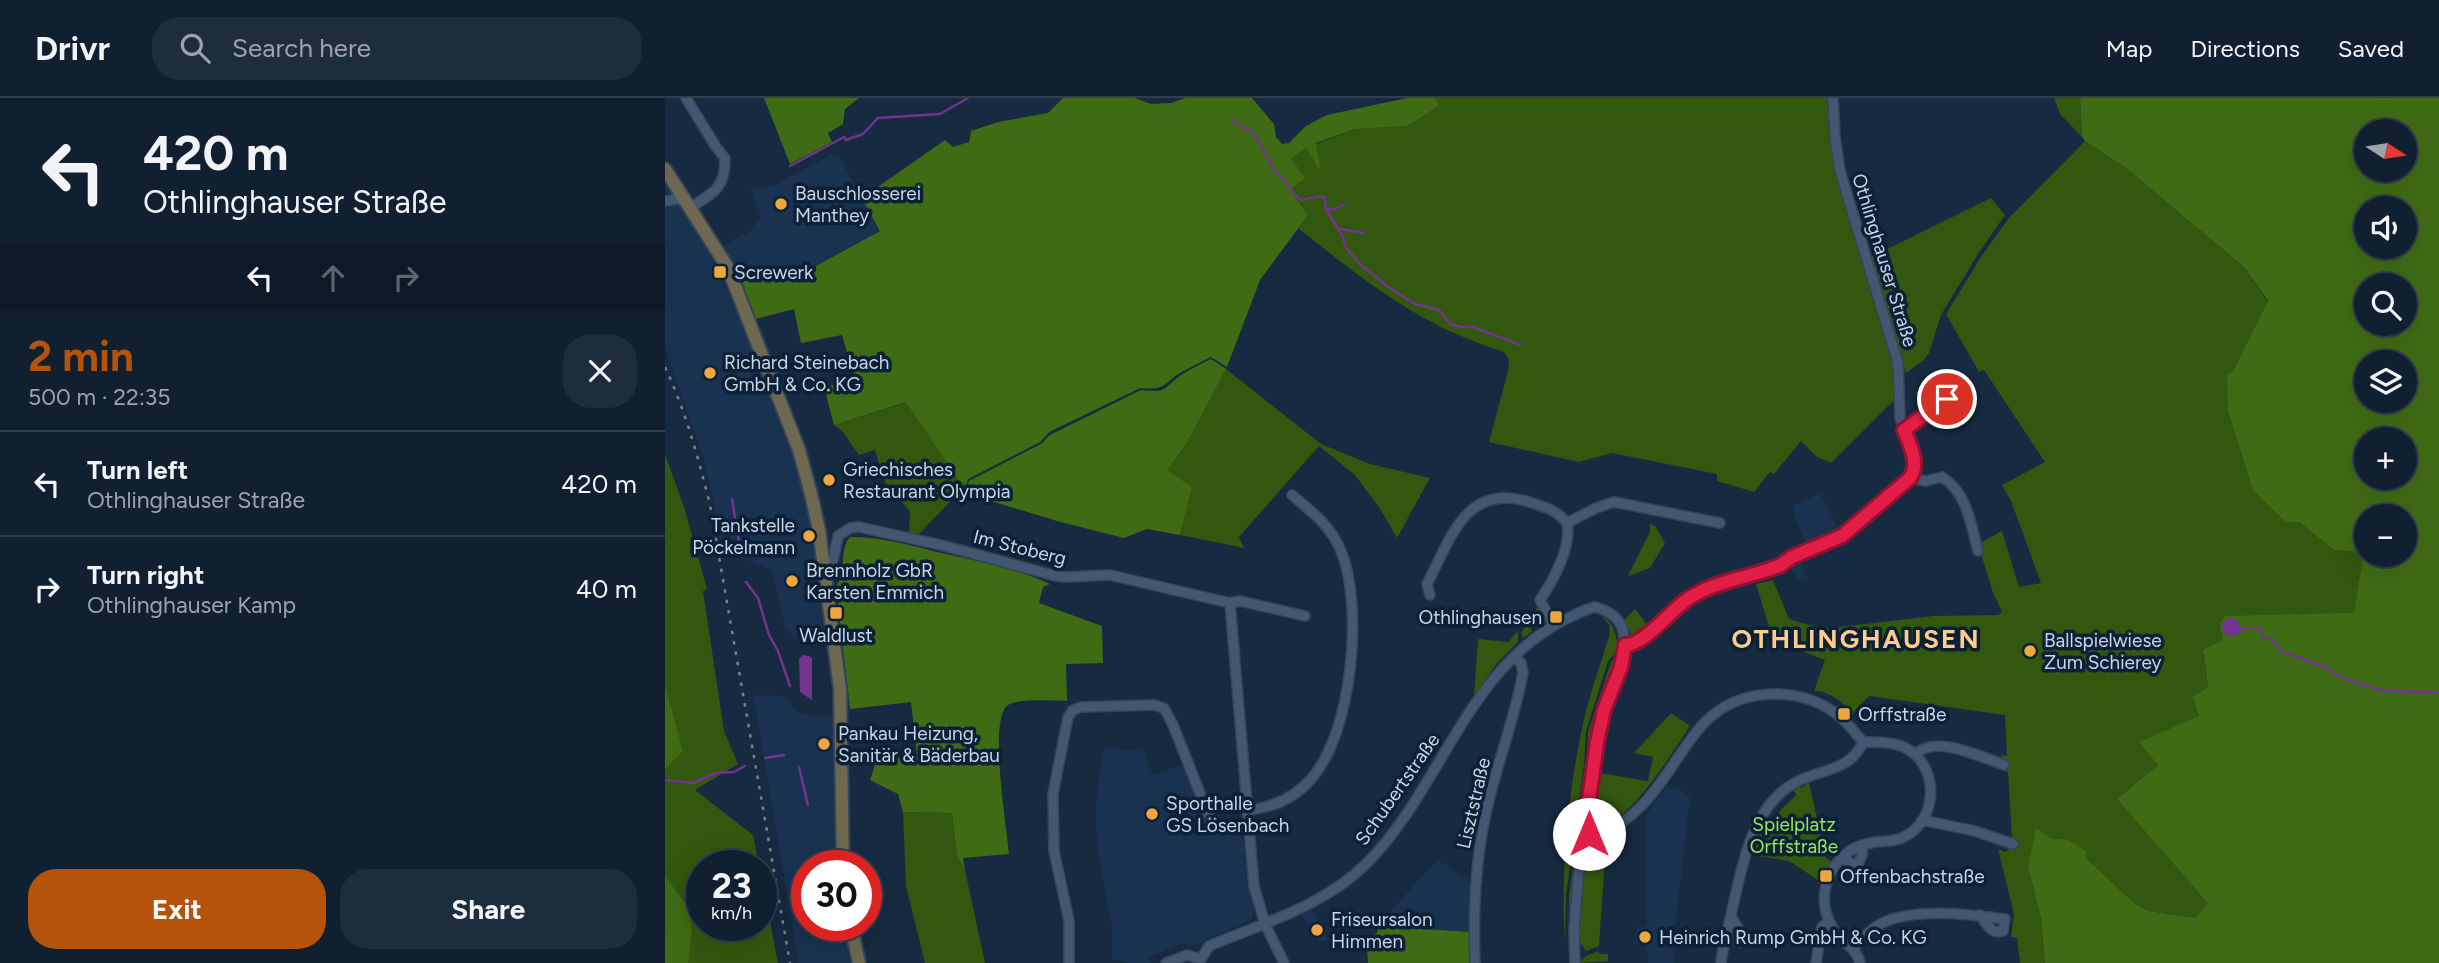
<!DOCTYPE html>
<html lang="en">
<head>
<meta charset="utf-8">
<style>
	:root { --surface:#102031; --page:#1e2d3d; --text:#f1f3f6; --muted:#9ca3ab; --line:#303e4d; --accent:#b45309 }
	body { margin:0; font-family:Figtree,sans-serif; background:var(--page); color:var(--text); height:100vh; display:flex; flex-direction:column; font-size:26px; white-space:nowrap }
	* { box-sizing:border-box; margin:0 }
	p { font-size:23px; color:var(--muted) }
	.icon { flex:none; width:38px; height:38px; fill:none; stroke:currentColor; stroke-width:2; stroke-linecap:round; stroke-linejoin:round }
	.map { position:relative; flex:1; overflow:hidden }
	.drawer { display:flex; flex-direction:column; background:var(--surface); width:665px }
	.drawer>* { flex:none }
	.guide { background:#102031; color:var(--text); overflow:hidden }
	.needle { width:46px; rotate:102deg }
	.controls { position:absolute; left:1689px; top:21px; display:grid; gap:14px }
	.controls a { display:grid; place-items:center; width:63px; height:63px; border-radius:50%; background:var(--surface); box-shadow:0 7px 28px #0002,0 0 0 2px var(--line); font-size:35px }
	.speed { position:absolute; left:21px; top:752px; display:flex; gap:14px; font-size:35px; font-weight:700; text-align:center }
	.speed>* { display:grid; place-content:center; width:91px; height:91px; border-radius:50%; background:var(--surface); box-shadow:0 7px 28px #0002,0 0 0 2px var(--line); line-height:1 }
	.speed small { font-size:18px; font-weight:400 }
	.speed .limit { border:10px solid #d22; background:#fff; color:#111 }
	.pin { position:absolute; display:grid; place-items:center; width:60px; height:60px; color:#fff; margin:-30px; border:4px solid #fff; border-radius:50%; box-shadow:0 2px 7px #0007 }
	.me { position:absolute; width:77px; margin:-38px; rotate:0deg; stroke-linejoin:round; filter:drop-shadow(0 0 5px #0008) }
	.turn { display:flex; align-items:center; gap:24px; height:147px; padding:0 28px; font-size:32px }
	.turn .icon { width:91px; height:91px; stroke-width:2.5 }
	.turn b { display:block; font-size:49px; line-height:60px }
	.lanes { display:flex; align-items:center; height:66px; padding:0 28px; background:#0003; justify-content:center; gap:35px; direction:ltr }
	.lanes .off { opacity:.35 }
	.round { display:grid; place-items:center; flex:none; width:74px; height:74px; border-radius:28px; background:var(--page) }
	.overview { display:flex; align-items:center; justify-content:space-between; height:119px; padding:0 28px }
	h1 { font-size:42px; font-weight:700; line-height:52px; color:var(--accent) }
	.action { display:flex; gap:14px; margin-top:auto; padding:14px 28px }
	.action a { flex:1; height:80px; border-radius:28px; background:var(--accent); color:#fff; font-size:28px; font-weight:700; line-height:80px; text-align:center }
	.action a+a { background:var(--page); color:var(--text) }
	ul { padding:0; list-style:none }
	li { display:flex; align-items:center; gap:21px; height:105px; padding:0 28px; border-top:2px solid var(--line) }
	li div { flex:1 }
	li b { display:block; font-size:26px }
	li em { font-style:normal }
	header { display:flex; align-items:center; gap:42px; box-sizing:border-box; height:98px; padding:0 35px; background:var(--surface); border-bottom:2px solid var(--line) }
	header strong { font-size:33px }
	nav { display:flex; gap:38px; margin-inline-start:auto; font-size:24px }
	.search { width:490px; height:63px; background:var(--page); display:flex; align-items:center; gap:18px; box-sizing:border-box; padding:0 24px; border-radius:28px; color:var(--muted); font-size:26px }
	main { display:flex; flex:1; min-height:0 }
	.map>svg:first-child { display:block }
	.built { fill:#19324f }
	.green { fill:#32570e }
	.forest { fill:#406b15; fill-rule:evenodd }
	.water { fill:#733490 }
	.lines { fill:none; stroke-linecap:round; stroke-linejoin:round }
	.stream { stroke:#733490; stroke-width:2.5 }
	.street-casing { stroke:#354558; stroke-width:12 }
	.secondary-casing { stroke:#354558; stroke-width:16 }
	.street { stroke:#425872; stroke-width:9 }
	.secondary { stroke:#6e6850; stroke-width:12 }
	.rail { stroke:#748497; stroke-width:2.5; stroke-dasharray:3.5 7; stroke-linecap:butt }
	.route-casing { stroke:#92132f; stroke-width:18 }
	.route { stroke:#e11d48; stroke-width:12 }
	.poi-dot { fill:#eea73d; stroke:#0c2037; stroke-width:2.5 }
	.labels { text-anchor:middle; stroke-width:7; stroke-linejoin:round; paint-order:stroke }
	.poi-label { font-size:19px; fill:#c9d5e5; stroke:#0c2037; text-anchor:start }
	.street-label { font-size:19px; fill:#c9d5e5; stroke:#0c2037 }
	.park-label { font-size:19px; fill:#9be65e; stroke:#0c2037 }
	.district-label { font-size:26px; font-weight:bold; letter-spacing:2px; fill:#ffcc8b; stroke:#0c2037 }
</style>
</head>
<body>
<header>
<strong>Drivr</strong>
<div class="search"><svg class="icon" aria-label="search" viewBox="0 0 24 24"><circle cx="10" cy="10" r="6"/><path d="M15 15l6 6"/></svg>Search here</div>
<nav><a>Map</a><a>Directions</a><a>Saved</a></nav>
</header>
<main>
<section class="drawer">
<div class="guide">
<div class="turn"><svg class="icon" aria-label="left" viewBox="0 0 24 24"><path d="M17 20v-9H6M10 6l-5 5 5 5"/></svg><div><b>420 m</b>Othlinghauser Straße</div></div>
<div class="lanes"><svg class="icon" aria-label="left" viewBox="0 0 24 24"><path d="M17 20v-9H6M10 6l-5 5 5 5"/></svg><svg class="icon off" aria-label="ahead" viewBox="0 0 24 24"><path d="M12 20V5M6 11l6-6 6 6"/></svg><svg class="icon off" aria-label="right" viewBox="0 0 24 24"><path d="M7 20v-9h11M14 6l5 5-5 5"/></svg></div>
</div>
<div class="overview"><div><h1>2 min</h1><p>500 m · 22:35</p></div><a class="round"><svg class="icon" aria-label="close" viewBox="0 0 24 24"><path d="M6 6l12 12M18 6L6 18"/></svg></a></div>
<ul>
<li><svg class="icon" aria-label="left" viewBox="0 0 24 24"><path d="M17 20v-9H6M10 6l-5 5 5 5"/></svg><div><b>Turn left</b><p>Othlinghauser Straße</p></div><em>420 m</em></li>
<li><svg class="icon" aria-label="right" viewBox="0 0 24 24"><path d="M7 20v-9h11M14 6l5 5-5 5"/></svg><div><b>Turn right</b><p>Othlinghauser Kamp</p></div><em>40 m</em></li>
</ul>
<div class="action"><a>Exit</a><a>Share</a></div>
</section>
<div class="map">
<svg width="1774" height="865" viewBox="0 0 1774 865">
	<rect width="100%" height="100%" fill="#162a41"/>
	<!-- built -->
	<path class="built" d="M 165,57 L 173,57 L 215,132 L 138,175 L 77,183 L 58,147 L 84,134 L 96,118 L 85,92 L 110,87 Z
		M 0,81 L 46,158 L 73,214 L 130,364 L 144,418 L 157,501 L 158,537 L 129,540 L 120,529 L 107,472 L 59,453 L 39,361 L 0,250 Z
		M 1155,395 L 1176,436 L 1144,451 L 1129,419 L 1131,418 L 1128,408 Z
		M 1145,456 L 1146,462 L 1136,465 L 1143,483 L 1134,482 L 1123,467 Z
		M 88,597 L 119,598 L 134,615 L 149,619 L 169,618 L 173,768 L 142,768 L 142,828 L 181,828 L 189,865 L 134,865 Z
		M 439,649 L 478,653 L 488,677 L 519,666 L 546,734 L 570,733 L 578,739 L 582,780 L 589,811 L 586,822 L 523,849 L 520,844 L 494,855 L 484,859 L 486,864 L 484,865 L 466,865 L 447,861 L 447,830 L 433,752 L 431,727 L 431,703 Z
		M 1002,690 L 1014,691 L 1025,699 L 1008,846 L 1009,865 L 983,865 L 981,845 L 979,845 L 978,847 L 970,846 L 972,828 L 981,829 L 982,715 Z
		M 772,761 L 806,784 L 805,834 L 713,828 Z
		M 647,812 L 652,821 L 664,842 L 654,844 L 636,817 Z"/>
	<!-- green -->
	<path class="green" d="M 770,0 L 1164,0 L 1166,41 L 1225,254 L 1229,274 L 1230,301 L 1166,365 L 1152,359 L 1136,343 L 1109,376 L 1105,374 L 1089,394 L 1052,383 L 1052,376 L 947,355 L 914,364 L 824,344 L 843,273 L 844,262 L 839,254 C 755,228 701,184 633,130 L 643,117 L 625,90 L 639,80 L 626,60 L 641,50 L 655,71 L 651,46 L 690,31 L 743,28 L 774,8 Z
		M 1389,0 L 1415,0 L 1417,39 L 1395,16 Z
		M 1420,43 L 1461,70 L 1580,170 L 1603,204 L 1568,273 L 1634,424 L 1669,452 L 1700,454 L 1689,515 L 1774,865 L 1538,553 L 1543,590 L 1535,618 L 1475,644 L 1493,667 L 1452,701 L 1544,804 L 1530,820 L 1484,813 L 1469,805 L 1421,760 L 1420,753 L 1404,742 L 1386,740 L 1363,770 L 1376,821 L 1380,865 L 1355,865 L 1352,840 L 1346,839 L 1349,816 L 1333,751 L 1340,754 L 1346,750 L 1347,741 L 1343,674 L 1337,672 L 1340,664 L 1336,661 L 1337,657 L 1342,658 L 1340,617 L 1204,598 L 1186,617 C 1182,605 1161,592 1149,593 L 1160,562 L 1108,542 L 1091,486 L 1108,482 L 1124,521 L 1158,531 L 1268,518 L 1333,517 L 1337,514 L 1327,492 L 1313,446 L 1337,433 L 1354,489 L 1376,485 L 1346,403 L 1337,387 L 1380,364 L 1319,272 L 1314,274 L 1281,216 L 1316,159 L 1343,121 Z
		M 1326,100 L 1340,117 L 1313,156 L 1276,217 L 1264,255 L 1259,262 L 1241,275 L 1206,159 Z
		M 229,226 L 485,291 L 475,290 L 384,334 L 375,344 L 303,381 L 301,387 L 255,435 L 251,438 L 244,436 L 245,413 L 221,387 L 210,352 L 194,357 L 178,334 L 169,327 L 252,301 Z
		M 561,271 L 656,346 L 705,366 L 765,380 L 732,440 L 714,409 L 690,377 L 654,348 L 574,439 L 579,450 L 515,437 L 527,389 L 503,372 L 523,343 Z
		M 0,356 L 20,412 L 42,491 L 38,493 L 59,633 L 73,666 L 30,692 L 88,737 L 94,768 L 37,768 L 37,828 L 96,828 L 96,778 L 113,865 L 0,865 Z
		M 985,426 L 990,428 L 1000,445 L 985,470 L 963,478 L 985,434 Z
		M 872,510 L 875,510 L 880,524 L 878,525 L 874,521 L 864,528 L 867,533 L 858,540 L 856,535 Z
		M 970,511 L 983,528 L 968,540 L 959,522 Z
		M 937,518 C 949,524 952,539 953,552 L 943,563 L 921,633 L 919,666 L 901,797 L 900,842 C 895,772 904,686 920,617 C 927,589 937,562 945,535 L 944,527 Z
		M 851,534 L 853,535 L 853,544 L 832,565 L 809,598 L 813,541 L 844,544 Z
		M 955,557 L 936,608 L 930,635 L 918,719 L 918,741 L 911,760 L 905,839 L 904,798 L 922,666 L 923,634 L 946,564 Z
		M 1006,615 L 1025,628 C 1008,653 964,728 932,727 L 929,725 L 934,675 L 983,683 L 988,659 L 969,655 Z
		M 1144,684 L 1160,759 L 1166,764 L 1156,784 L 1124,763 L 1086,757 L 1095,740 L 1093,739 L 1094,733 L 1102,735 L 1115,713 L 1131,697 L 1128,690 L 1134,688 L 1136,690 Z
		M 238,714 L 287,715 L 292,758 L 300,772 L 320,865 L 260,865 L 241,788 Z
		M 941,746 L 934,848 L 921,853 L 913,841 L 919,767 L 935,747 L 937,749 Z
		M 934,853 L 934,856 L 943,856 L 943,863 L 914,865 L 921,858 Z"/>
	<!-- forest -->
	<path class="forest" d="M 99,0 L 194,0 L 180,11 L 178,26 L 163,35 L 167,44 L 125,66 Z
		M 398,0 L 470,0 L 486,6 L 506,5 L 520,0 L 587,0 L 609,26 L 611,39 L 617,46 L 624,45 L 641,28 L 662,17 L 742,0 L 770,0 L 774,8 L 743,28 L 690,31 L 651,45 L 656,74 L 641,50 L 626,60 L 640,80 L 625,91 L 643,117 L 595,182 L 562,269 L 546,259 C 536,264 525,269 515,275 C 496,287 502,292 475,290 L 384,334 L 375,344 L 303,381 L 301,387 L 293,381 L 241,304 L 169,327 L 159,289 L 190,282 L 177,237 L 136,245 L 129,211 L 90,221 L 77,183 L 138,175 L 215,133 L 197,100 L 280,42 L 288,49 L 304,44 L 306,33 L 333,24 L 383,15 Z
		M 1415,0 L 1774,0 L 1774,865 L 1380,865 L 1376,821 L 1363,770 L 1371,730 L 1386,740 L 1404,742 L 1421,753 L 1421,760 L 1469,805 L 1484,813 L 1530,820 L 1543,805 L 1452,701 L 1493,667 L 1474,644 L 1534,618 L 1528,599 L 1543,589 L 1538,552 L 1558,542 L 1555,525 L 1560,518 L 1689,515 L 1699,454 L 1669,452 L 1634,424 L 1621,424 L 1588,392 L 1563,312 L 1562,277 L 1568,273 L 1603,203 L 1580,170 L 1461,70 L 1420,43 L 1417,39 ZM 1701,33 L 1740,33 L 1740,72 L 1701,72 ZM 1701,110 L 1740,110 L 1740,149 L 1701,149 ZM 1701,187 L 1740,187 L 1740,226 L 1701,226 ZM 1701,264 L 1740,264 L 1740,303 L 1701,303 ZM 1701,341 L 1740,341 L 1740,380 L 1701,380 ZM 1701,418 L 1740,418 L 1740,457 L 1701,457 Z
		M 546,261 L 561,271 L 523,343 L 503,372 L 527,389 L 515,437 L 482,431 L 459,440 L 392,423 L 316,400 L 302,388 L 304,383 L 376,346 L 385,337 L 476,292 C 503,295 497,291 516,277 C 525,271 536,266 546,261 Z
		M 185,439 C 217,438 250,449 281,456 C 317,464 351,471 385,486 L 378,489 L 374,505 L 437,528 L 438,565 L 401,566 L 402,603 C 387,603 354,600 343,607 C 323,621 342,730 344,756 L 298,760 L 300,772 L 292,758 L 287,715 L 238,714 L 233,696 L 205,682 L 211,664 L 252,657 L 246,604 L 185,611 L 171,488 C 183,474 173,452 185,439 Z
		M 0,587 L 18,653 L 0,671 Z
		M 0,778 L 23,809 L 27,834 L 23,865 L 0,865 Z
		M 713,828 L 805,834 L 807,865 L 703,865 L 702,851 L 699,848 L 713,833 L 711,831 Z"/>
	<!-- water -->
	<path class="water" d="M1557 529a9 9 0 1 1 18 0a9 9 0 1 1-18 0Z
		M 138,557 L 144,558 L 147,560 L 147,602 L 135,594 L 134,561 Z"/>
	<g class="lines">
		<!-- stream -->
		<path class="stream" d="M 566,21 L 589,36 L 609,71 L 635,102 L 656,98 L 660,100 L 661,111 L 678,139 L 681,150 L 696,167 L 722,188 L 750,206 L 774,212 L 785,226 L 797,229 L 808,229 L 855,247
			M 125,68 L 179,39 L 181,42 L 198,36 L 213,20 L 275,16 L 303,0
			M 662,111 L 670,111 L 679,106
			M 675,131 L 699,135
			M 67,401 L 76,456
			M 81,484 L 93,500 L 104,537 L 113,553 L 125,588
			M 1572,536 L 1576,531 L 1595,530 L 1599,541 L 1607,541 L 1615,553 L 1661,569 L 1675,579 L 1692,585 L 1718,593 L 1774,594
			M 100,660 L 119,657
			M 134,669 L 143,707
			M 0,682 L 28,685 L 50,675 L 69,674 L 80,668"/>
		<!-- street casing -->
		<g class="street-casing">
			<path id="street" d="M 21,0 L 51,49 L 60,60 C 60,91 49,94 25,110
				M 0,103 L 19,100
				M 1239,332 C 1257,319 1275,306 1293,293 L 1299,301 L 1294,304 L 1282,301
				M 1245,380 L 1261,383 L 1277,379 C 1302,394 1306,427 1313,453
				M 158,466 L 168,462 L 173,438 L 185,430 L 194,429 L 276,447 L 391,478 L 400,479 L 445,477 L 565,505 L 589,788 L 600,826 L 619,865
				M 765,497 L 762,486 C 786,440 801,384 864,404 C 880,409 892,412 902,425 L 931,410 L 949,404 L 1055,425
				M 565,505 L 575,503 L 640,518
				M 889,528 L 875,502 C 888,483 907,449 902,425
				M 960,547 C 979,547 1000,518 1015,506 C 1042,486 1076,482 1106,471 L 1117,467 L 1127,459 L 1177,438 L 1249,375 L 1249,363 L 1235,320 L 1233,265 L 1175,73 L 1170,39 L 1168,0
				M 1251,657 C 1267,635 1319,660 1339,667
				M 581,712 C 607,710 630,700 647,680 C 687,634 699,509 676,453 C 667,429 646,413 627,397
				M 1257,722 L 1310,733 L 1348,746
				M 927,741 C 970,723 989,696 1014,658 C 1022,647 1030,634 1040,624 C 1075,589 1134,587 1173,617 C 1182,624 1190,635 1198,644 C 1219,644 1242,643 1256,663 C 1274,689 1266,727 1237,740 C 1226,744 1216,743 1205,745 C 1183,749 1167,765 1161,787 C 1156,806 1162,826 1176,841 C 1185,849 1192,853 1195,865
				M 1177,759 L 1187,766 L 1193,766 L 1197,757 L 1197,748
				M 1061,841 L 1074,844 L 1076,836 L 1066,818
				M 1188,851 C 1195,843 1203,834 1212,828 C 1241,809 1306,816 1340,821 L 1338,833 C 1326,837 1322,826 1315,817
				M 536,861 L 544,848 C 599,825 659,808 702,765 C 776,691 802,570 901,521 C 910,517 920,511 930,509 C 985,523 947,581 939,614 C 932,639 916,719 927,741 L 917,759 L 914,770 L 909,831 L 910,865
				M 404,865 L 404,823 L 389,753 L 388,696 L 403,619 L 408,612 L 416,609 L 489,607 L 499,610 L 508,627 L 546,723 L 555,729 L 583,727
				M 501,865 L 522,857 L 536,861
				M 810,865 C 808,814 810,765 821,715 C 831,668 849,623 858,575 L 856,565 L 849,559
				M 1056,865 C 1058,849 1062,833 1066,817 C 1076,773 1085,713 1126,687 C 1151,671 1185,675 1198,644
				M 1151,865 L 1157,829 L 1164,823"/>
		</g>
		<!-- secondary casing -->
		<g class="secondary-casing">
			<path id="secondary" d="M 0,71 L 63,170 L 134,352 L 146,396 L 154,432 L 175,591 L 178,768
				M 186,828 L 194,865"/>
		</g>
		<!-- street -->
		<use href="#street" class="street"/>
		<!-- secondary -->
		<use href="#secondary" class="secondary"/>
		<!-- rail -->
		<path class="rail" d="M 0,269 C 21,314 33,359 45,407 L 125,865"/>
	</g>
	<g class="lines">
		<!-- route casing -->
		<g class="route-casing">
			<path id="route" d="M 924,736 L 922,716 L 932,644 L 939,612 L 956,569 L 960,547 C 977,548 1004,515 1020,503 C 1047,483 1085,480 1116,467 L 1127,459 L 1177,438 L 1245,380 C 1255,366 1245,347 1239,332 L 1282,301"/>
		</g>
		<!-- route -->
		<use href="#route" class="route"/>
	</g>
	<!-- markers -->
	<g class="poi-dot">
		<circle cx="116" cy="106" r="7"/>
		<rect x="48" y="167" width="14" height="14" rx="3.5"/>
		<circle cx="45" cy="275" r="7"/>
		<circle cx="164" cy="382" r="7"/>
		<circle cx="144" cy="438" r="7"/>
		<circle cx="127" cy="483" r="7"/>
		<rect x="164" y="508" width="14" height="14" rx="3.5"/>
		<rect x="884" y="512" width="14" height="14" rx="3.5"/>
		<circle cx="1365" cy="553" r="7"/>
		<rect x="1172" y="609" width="14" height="14" rx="3.5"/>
		<circle cx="159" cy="646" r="7"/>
		<circle cx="487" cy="716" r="7"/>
		<rect x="1154" y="771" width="14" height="14" rx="3.5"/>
		<circle cx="652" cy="832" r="7"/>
		<circle cx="980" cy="839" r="7"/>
	</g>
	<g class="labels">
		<!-- poi labels -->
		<g class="poi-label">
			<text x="130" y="102">Bauschlosserei<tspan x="130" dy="22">Manthey</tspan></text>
			<text x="69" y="181">Screwerk</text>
			<text x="59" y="271">Richard Steinebach<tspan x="59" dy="22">GmbH &amp; Co. KG</tspan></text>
			<text x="178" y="378">Griechisches<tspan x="178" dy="22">Restaurant Olympia</tspan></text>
			<text x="130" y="434" text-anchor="end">Tankstelle<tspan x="130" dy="22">Pöckelmann</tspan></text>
			<text x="141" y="479">Brennholz GbR<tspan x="141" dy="22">Karsten Emmich</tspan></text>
			<text x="877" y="526" text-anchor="end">Othlinghausen</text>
			<text x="171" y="544" text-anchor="middle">Waldlust</text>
			<text x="1379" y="549">Ballspielwiese<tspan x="1379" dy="22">Zum Schierey</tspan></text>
			<text x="1193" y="623">Orffstraße</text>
			<text x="173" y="642">Pankau Heizung,<tspan x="173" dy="22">Sanitär &amp; Bäderbau</tspan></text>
			<text x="501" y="712">Sporthalle<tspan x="501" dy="22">GS Lösenbach</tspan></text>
			<text x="1175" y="785">Offenbachstraße</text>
			<text x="666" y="828">Friseursalon<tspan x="666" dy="22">Himmen</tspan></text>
			<text x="994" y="846">Heinrich Rump GmbH &amp; Co. KG</text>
		</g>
		<!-- street labels -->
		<g class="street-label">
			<text transform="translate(1220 162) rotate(73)" y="7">Othlinghauser Straße</text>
			<text transform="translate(355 449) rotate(14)" y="7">Im Stoberg</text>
			<text transform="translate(732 691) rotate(-55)" y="7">Schubertstraße</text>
			<text transform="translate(808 705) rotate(-77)" y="7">Lisztstraße</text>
		</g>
		<!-- park labels -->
		<g class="park-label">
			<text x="1129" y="733">Spielplatz<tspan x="1129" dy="22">Orffstraße</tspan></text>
		</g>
		<!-- district labels -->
		<g class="district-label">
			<text x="1191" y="550">OTHLINGHAUSEN</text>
		</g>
	</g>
</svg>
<div class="controls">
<a><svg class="needle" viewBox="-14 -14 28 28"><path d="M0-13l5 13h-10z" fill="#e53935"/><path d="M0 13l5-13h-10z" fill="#9ca3ab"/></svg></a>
<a><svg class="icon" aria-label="sound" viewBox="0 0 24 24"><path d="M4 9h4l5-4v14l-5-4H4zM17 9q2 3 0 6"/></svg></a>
<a><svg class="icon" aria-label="search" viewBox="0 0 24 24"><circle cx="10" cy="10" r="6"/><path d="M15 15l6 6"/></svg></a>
<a><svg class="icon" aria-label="layers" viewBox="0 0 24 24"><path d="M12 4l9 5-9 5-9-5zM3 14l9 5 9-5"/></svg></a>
<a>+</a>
<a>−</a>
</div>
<div class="speed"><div>23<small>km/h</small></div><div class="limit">30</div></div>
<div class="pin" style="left:1282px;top:301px;background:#d93025"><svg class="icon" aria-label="arrive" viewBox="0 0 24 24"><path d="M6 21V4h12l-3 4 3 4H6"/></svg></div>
<svg class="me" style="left:924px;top:736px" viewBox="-20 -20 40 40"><circle r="19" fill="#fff"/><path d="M0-13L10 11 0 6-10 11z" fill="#e11d48"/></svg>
</div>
</main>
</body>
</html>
